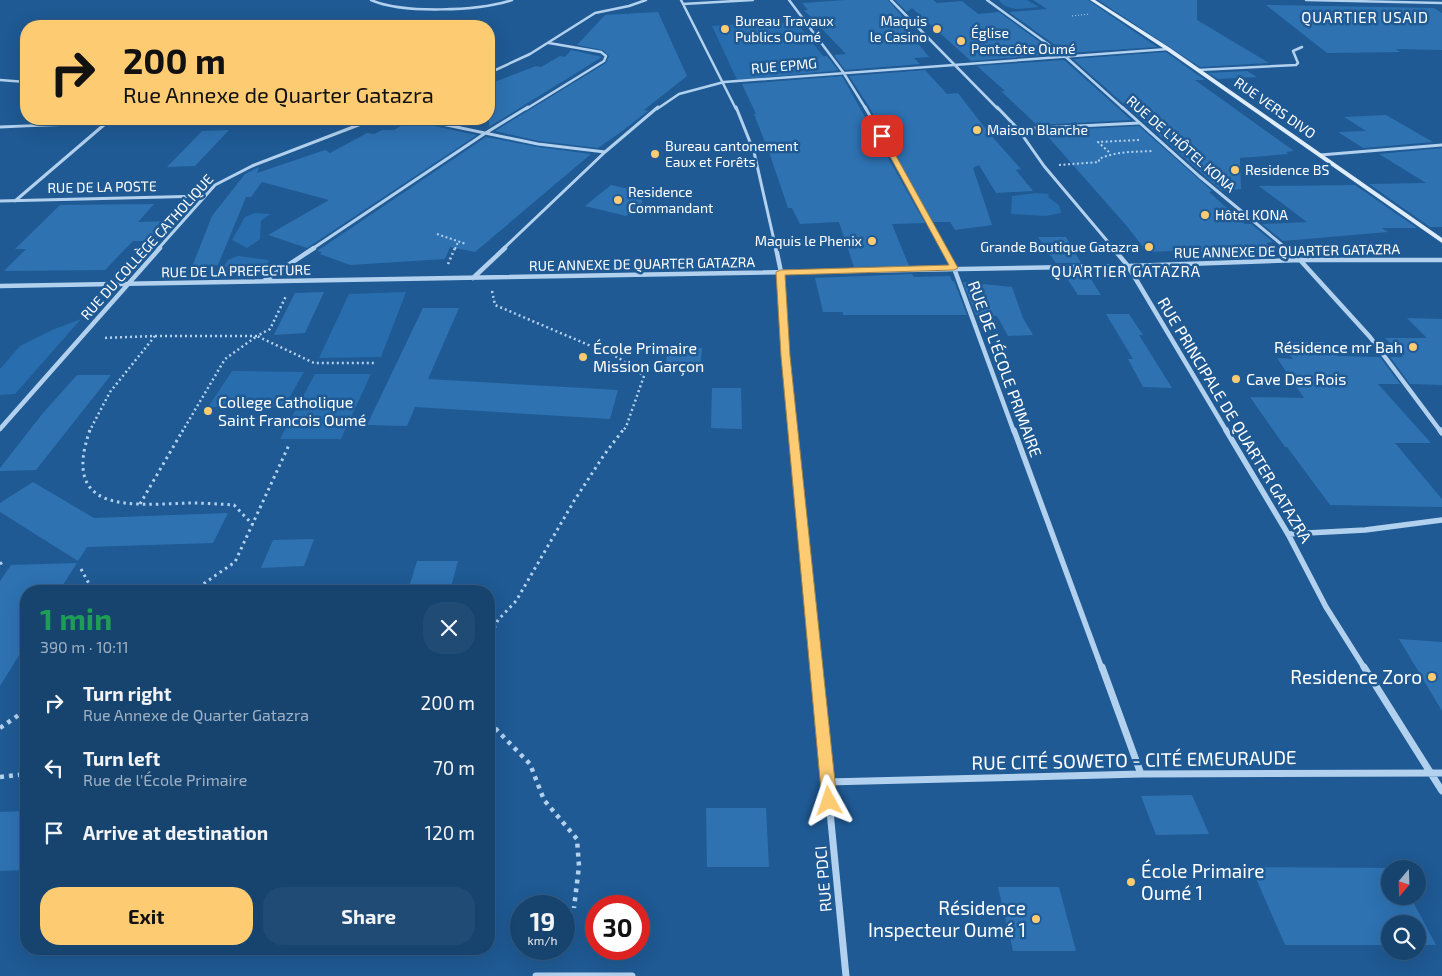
<!DOCTYPE html>
<html lang="en">
<head>
<meta charset="utf-8">
<style>
	:root { --surface:#17446f; --page:#204b74; --text:#f1f3f6; --muted:#9eb0c3; --line:#365c82; --accent:#fccb72 }
	body { margin:0; font-family:"Exo 2",sans-serif; background:var(--page); color:var(--text); height:100vh; display:flex; flex-direction:column; font-size:19px; white-space:nowrap }
	* { box-sizing:border-box; margin:0 }
	p { font-size:16px; color:var(--muted) }
	.icon { flex:none; width:28px; height:28px; fill:none; stroke:currentColor; stroke-width:2; stroke-linecap:round; stroke-linejoin:round }
	.map { position:relative; flex:1; overflow:hidden }
	.details { position:absolute; left:20px; top:585px; width:475px; height:370px; display:flex; flex-direction:column; background:var(--surface); border-radius:20px; box-shadow:0 5px 20px #0002,0 0 0 1px var(--line) }
	.details>* { flex:none }
	.hud { position:absolute; left:20px; top:20px; width:475px; height:105px; border-radius:20px; box-shadow:0 5px 20px #0002,0 0 0 1px var(--line); background:#fccb72; color:#111; overflow:hidden }
	.needle { width:32px; rotate:199deg }
	.controls { position:absolute; left:1381px; top:860px; display:grid; gap:10px }
	.controls a { display:grid; place-items:center; width:45px; height:45px; border-radius:50%; background:var(--surface); box-shadow:0 5px 20px #0002,0 0 0 1px var(--line); font-size:25px }
	.speed { position:absolute; left:510px; top:895px; display:flex; gap:10px; font-size:25px; font-weight:700; text-align:center }
	.speed>* { display:grid; place-content:center; width:65px; height:65px; border-radius:50%; background:var(--surface); box-shadow:0 5px 20px #0002,0 0 0 1px var(--line); line-height:1 }
	.speed small { font-size:12px; font-weight:400 }
	.speed .limit { border:8px solid #d22; background:#fff; color:#111 }
	.pin { position:absolute; display:grid; place-items:center; width:42px; height:42px; color:#fff; margin:-21px; border-radius:10px; box-shadow:0 2px 8px #0006 }
	.me { position:absolute; width:55px; margin:-28px; rotate:355deg; stroke-linejoin:round; filter:drop-shadow(0 0 4px #0008) }
	.turn { display:flex; align-items:center; gap:18px; height:105px; padding:0 20px; font-size:22px }
	.turn .icon { width:65px; height:65px; stroke-width:2.5 }
	.turn b { display:block; font-size:35px; line-height:42px }
	.round { display:grid; place-items:center; flex:none; width:52px; height:52px; border-radius:20px; background:var(--page) }
	.head { display:flex; align-items:center; justify-content:space-between; height:85px; padding:0 20px }
	h1 { font-size:30px; font-weight:700; line-height:38px; color:#1e9e55 }
	.cta { display:flex; gap:10px; margin-top:auto; padding:10px 20px }
	.cta a { flex:1; height:58px; border-radius:20px; background:var(--accent); color:#111; font-size:20px; font-weight:700; line-height:58px; text-align:center }
	.cta a+a { background:var(--page); color:var(--text) }
	ul { padding:0; list-style:none }
	li { display:flex; align-items:center; gap:15px; height:65px; padding:0 20px }
	li div { flex:1 }
	li b { display:block; font-size:19px }
	li em { font-style:normal }
	.map>svg:first-child { display:block }
	.green { fill:#286dad }
	.building { fill:#2e72b2 }
	.lines { fill:none; stroke-linecap:round; stroke-linejoin:round }
	.path-far4 { stroke:#b2d1ee; stroke-width:1; stroke-dasharray:1 2; stroke-linecap:butt }
	.path-far3 { stroke:#b2d1ee; stroke-width:2; stroke-dasharray:2 2.5; stroke-linecap:butt }
	.path-far2 { stroke:#b2d1ee; stroke-width:2.5; stroke-dasharray:2 3; stroke-linecap:butt }
	.path-far1 { stroke:#b2d1ee; stroke-width:3; stroke-dasharray:2.5 4; stroke-linecap:butt }
	.path { stroke:#b2d1ee; stroke-width:4.5; stroke-dasharray:4 5; stroke-linecap:butt }
	.street-far4 { stroke:#b2d1ee; stroke-width:2.5 }
	.street-far3 { stroke:#b2d1ee; stroke-width:3 }
	.street-far2 { stroke:#b2d1ee; stroke-width:4.5 }
	.street-far1 { stroke:#b2d1ee; stroke-width:5.5 }
	.street { stroke:#b2d1ee; stroke-width:7 }
	.secondary { fill:#dfedfa; fill-rule:evenodd }
	.route { fill:#fccb72; stroke:#a4844a }
	.poi-dot { fill:#fccb72; stroke:#1f5a94; stroke-width:2 }
	.labels { text-anchor:middle; stroke-width:5; stroke-linejoin:round; paint-order:stroke }
	.far-poi-label { font-size:14px; fill:#fff; stroke:#1f5a94; text-anchor:start }
	.far-street-label { font-size:14px; fill:#fff; stroke:#1f5a94 }
	.far-neighbourhood-label { font-size:15px; letter-spacing:1px; fill:#fff; stroke:#1f5a94 }
	.poi-label { font-size:16px; fill:#fff; stroke:#1f5a94; text-anchor:start }
	.street-label { font-size:16px; fill:#fff; stroke:#1f5a94 }
	.near-poi-label { font-size:19px; fill:#fff; stroke:#1f5a94; text-anchor:end }
	.near-street-label { font-size:19px; fill:#fff; stroke:#1f5a94 }
</style>
</head>
<body>
<div class="map">
<svg width="1442" height="976" viewBox="0 0 1442 976">
	<rect width="100%" height="100%" fill="#1f5a94"/>
	<!-- green -->
	<path class="green" d="M 999,0 L 1027,0 L 1039,7 C 1026,8 1007,13 999,0 Z
		M 796,22 L 835,71 L 737,80 L 712,26 C 740,23 768,25 796,22 Z
		M 1036,193 L 1048,194 L 1049,198 L 1059,205 L 1061,213 L 1046,216 L 1011,214 L 1012,196 Z
		M 255,213 L 270,214 L 261,221 L 260,239 L 247,248 L 232,240 L 245,217 Z
		M 238,256 L 269,260 L 266,267 L 230,268 L 224,266 L 228,260 Z
		M 406,292 L 381,357 L 319,358 L 349,294 Z
		M 81,319 L 15,394 L 0,395 L 0,369 L 20,346 L 52,330 Z
		M 232,371 L 304,372 L 284,407 L 208,407 Z
		M 315,374 L 371,374 L 341,439 L 280,439 Z"/>
	<!-- building -->
	<path class="building" d="M 846,0 L 888,0 L 902,16 L 899,20 L 929,57 L 914,58 L 920,64 L 845,70 L 834,55 L 846,54 L 804,10 L 808,10 L 802,3 Z
		M 895,0 L 933,0 L 937,3 L 962,1 L 978,14 L 999,12 L 1056,54 L 971,61 L 912,8 L 907,12 Z
		M 1033,0 L 1088,0 L 1157,47 L 1066,53 L 1009,12 L 1047,9 Z
		M 1098,0 L 1197,0 L 1197,20 L 1269,63 L 1200,67 Z
		M 1266,5 L 1434,8 L 1442,13 L 1442,50 L 1396,49 L 1400,52 L 1327,53 Z
		M 658,12 L 687,76 L 644,110 L 648,111 L 621,132 L 598,148 L 539,141 L 495,131 L 606,63 L 609,56 L 603,50 L 577,45 L 605,15 Z
		M 571,50 L 602,57 L 489,127 L 489,84 L 536,66 L 541,67 L 560,56 L 565,57 Z
		M 1166,52 L 1205,80 L 1195,80 L 1294,151 L 1286,152 L 1289,154 L 1240,158 L 1241,189 L 1222,191 L 1073,59 Z
		M 827,56 L 838,70 L 802,73 L 790,60 Z
		M 1064,60 L 1119,109 L 1131,120 L 1037,125 L 1001,91 L 1005,91 L 977,66 Z
		M 925,70 L 947,94 L 958,93 L 989,133 L 1021,169 L 1016,170 L 1033,191 L 996,193 L 979,165 L 973,168 L 992,225 L 955,230 L 950,222 L 933,222 L 868,105 L 849,76 Z
		M 1247,71 L 1257,77 L 1218,79 L 1208,73 Z
		M 842,76 L 925,223 L 892,224 L 909,266 L 854,267 L 839,222 L 800,224 L 792,208 L 788,208 L 770,155 L 754,114 L 756,114 L 742,84 Z
		M 1386,115 L 1433,142 L 1363,148 L 1338,132 L 1366,131 L 1344,117 Z
		M 410,121 L 477,135 L 307,248 L 268,235 L 329,200 L 262,182 L 251,197 L 246,197 L 218,265 L 192,267 L 212,216 L 245,174 L 259,167 L 257,173 L 325,150 L 330,153 L 367,133 L 374,134 L 382,130 L 394,130 Z
		M 1139,126 L 1212,191 L 1209,192 L 1245,224 L 1251,224 L 1273,242 L 1266,243 L 1271,247 L 1259,247 L 1264,252 L 1236,252 L 1234,251 L 1175,253 L 1173,251 L 1147,252 L 1125,224 L 1043,131 Z
		M 229,130 L 195,166 L 167,167 L 202,131 Z
		M 486,137 L 538,147 L 591,154 L 475,252 L 450,247 L 445,259 L 350,265 L 320,254 L 322,252 L 317,251 Z
		M 1442,148 L 1442,227 L 1430,227 L 1369,184 L 1426,183 L 1379,154 Z
		M 611,185 L 642,192 L 642,203 L 626,216 L 585,206 Z
		M 1355,185 L 1417,228 L 1382,228 L 1388,232 L 1283,241 L 1262,224 L 1307,222 L 1259,186 Z
		M 154,204 L 138,222 L 169,221 L 149,241 L 133,241 L 105,270 L 4,271 L 26,249 L 15,249 L 60,205 Z
		M 1038,237 L 1066,237 L 1081,263 L 1056,263 Z
		M 1062,271 L 1086,271 L 1101,295 L 1078,295 Z
		M 912,274 L 914,277 L 950,276 L 952,281 L 954,281 L 967,315 L 843,315 L 843,312 L 823,312 L 815,278 Z
		M 963,282 L 1012,287 L 1023,318 L 1033,335 L 1008,336 L 997,316 L 976,315 Z
		M 324,292 L 305,333 L 274,335 L 295,293 Z
		M 423,308 L 459,308 L 428,379 L 618,390 L 610,419 L 415,407 L 407,426 L 367,425 Z
		M 1106,314 L 1129,314 L 1143,335 L 1139,335 L 1172,388 L 1143,387 L 1128,359 L 1133,359 Z
		M 1407,318 L 1442,319 L 1442,385 L 1410,384 L 1390,357 L 1403,357 L 1385,338 L 1427,338 Z
		M 1279,342 L 1325,342 L 1338,356 L 1380,357 L 1400,384 L 1378,384 L 1431,443 L 1395,443 L 1442,499 L 1442,507 L 1330,505 L 1287,447 L 1285,447 L 1250,397 L 1304,398 L 1277,358 L 1293,359 Z
		M 668,347 L 702,348 L 700,371 L 665,370 Z
		M 77,375 L 111,375 L 36,470 L 0,471 L 0,468 L 43,413 Z
		M 712,388 L 741,388 L 742,429 L 711,428 Z
		M 33,482 L 94,518 L 228,513 L 213,543 L 87,547 L 78,561 L 0,512 L 0,503 Z
		M 314,539 L 304,566 L 261,568 L 273,540 Z
		M 417,561 L 458,561 L 450,591 L 408,591 Z
		M 77,563 L 59,591 L 26,591 L 26,644 L 0,686 L 0,581 L 11,565 Z
		M 1399,639 L 1442,642 L 1442,711 Z
		M 1192,795 L 1209,834 L 1156,835 L 1141,796 Z
		M 706,808 L 766,808 L 769,867 L 707,867 Z
		M 26,811 L 26,870 L 0,871 L 0,812 Z
		M 1251,867 L 1395,868 L 1390,869 L 1390,896 L 1410,896 L 1436,945 L 1418,945 L 1418,924 L 1390,924 L 1390,945 L 1285,945 Z
		M 998,887 L 1059,887 L 1076,951 L 1013,951 Z"/>
	<g class="lines">
		<!-- path-far4 -->
		<path class="path-far4" d="M 1072,16 L 1090,14"/>
		<!-- path-far3 -->
		<path class="path-far3" d="M 1109,152 L 1098,142 L 1139,140
			M 1059,165 L 1099,162 L 1099,159 C 1116,151 1134,152 1152,151
			M 437,234 L 466,244
			M 455,249 L 458,242"/>
		<!-- path-far2 -->
		<path class="path-far2" d="M 448,264 L 455,248
			M 492,291 L 495,305 L 619,358 L 644,376 L 626,427 L 622,432
			M 155,336 L 257,336 L 270,329 L 286,296
			M 89,432 L 110,392 L 155,336 L 102,338
			M 182,432 L 225,359 L 257,336 L 314,363 L 376,363"/>
		<!-- path-far1 -->
		<path class="path-far1" d="M 90,430 C 60,514 131,505 188,503 C 203,503 219,504 234,505 L 253,525
			M 140,504 L 183,430
			M 0,564 L 3,562
			M 81,569 L 93,591
			M 193,591 L 235,562 L 289,445
			M 489,640 L 498,620 L 516,601 L 574,501 L 604,455 L 623,430
			M 19,655 L 26,654"/>
		<!-- path -->
		<path class="path" d="M 489,722 L 530,764 L 544,800 L 577,839 L 579,866 L 574,908
			M 0,728 L 26,710
			M 0,777 L 26,774"/>
		<!-- street-far4 -->
		<path class="street-far4" d="M 371,0 C 403,14 479,11 512,0
			M 681,0 L 736,109
			M 789,0 L 843,72 L 866,109
			M 891,0 L 998,109
			M 987,0 L 1067,58 L 1124,109
			M 1306,0 L 1442,3
			M 683,4 L 753,0
			M 1198,70 L 1296,65 L 1298,63 L 1293,51 L 1302,47
			M 489,73 L 530,54 L 595,13 L 629,6 L 646,0
			M 0,80 L 26,82
			M 526,109 L 604,61 L 606,56 L 601,52 L 549,43
			M 657,109 L 679,94 L 724,82 L 1168,49"/>
		<!-- street-far3 -->
		<path class="street-far3" d="M 736,107 L 754,152 L 776,249
			M 865,107 L 944,249
			M 997,107 L 1018,129 L 1044,166 L 1114,249
			M 1122,107 L 1199,176 L 1287,249
			M 418,119 L 538,144 L 605,152
			M 0,127 C 119,122 238,118 357,124
			M 1018,129 L 1139,123
			M 1320,155 L 1442,145
			M 0,201 L 205,196
			M 15,201 L 105,124
			M 158,249 L 215,185 L 252,166 L 374,119
			M 312,249 L 484,134 L 528,107
			M 503,249 L 605,152 L 658,107"/>
		<!-- street-far2 -->
		<path class="street-far2" d="M 776,248 L 781,272 L 785,356 L 792,432
			M 943,248 L 954,268 L 1014,432
			M 1113,248 L 1128,266 L 1227,432
			M 1285,248 L 1300,260 L 1370,337 L 1441,432
			M 473,278 L 505,248
			M 264,281 L 314,248
			M 0,286 L 1128,266 L 1300,260 L 1442,260
			M 0,429 L 160,248"/>
		<!-- street-far1 -->
		<path class="street-far1" d="M 792,430 L 816,669
			M 1014,430 L 1102,669
			M 1226,430 L 1288,534 L 1326,607 L 1365,669
			M 1440,430 L 1442,433
			M 1288,534 L 1365,530 L 1442,520"/>
		<!-- street -->
		<path class="street" d="M 816,667 L 846,976
			M 1102,667 L 1141,774
			M 1364,667 L 1442,791
			M 827,782 L 1141,774 L 1442,773
			M 536,976 L 632,976"/>
		<!-- secondary -->
		<path class="secondary" d="M 1090,0 L 1095,0 L 1170,48 L 1442,238 L 1442,243 L 1166,50 Z"/>
	</g>
	<!-- route -->
	<path class="route" d="M 882,134 L 885,136 L 958,268 L 954,270 L 785,275 L 790,356 L 837,801 L 835,807 L 829,809 L 824,807 L 822,801 L 781,356 L 776,272 L 781,270 L 949,265 L 879,136 Z"/>
	<!-- markers -->
	<g class="poi-dot">
		<circle cx="725" cy="29" r="5"/>
		<circle cx="937" cy="29" r="5"/>
		<circle cx="961" cy="41" r="5"/>
		<circle cx="977" cy="130" r="5"/>
		<circle cx="655" cy="154" r="5"/>
		<circle cx="1235" cy="170" r="5"/>
		<circle cx="618" cy="200" r="5"/>
		<circle cx="1205" cy="215" r="5"/>
		<circle cx="872" cy="241" r="5"/>
		<circle cx="1149" cy="247" r="5"/>
		<circle cx="1413" cy="347" r="5"/>
		<circle cx="583" cy="357" r="5"/>
		<circle cx="1236" cy="379" r="5"/>
		<circle cx="208" cy="411" r="5"/>
		<circle cx="1432" cy="677" r="5"/>
		<circle cx="1131" cy="882" r="5"/>
		<circle cx="1036" cy="919" r="5"/>
	</g>
	<g class="labels">
		<!-- far-poi labels -->
		<g class="far-poi-label">
			<text x="735" y="26">Bureau Travaux<tspan x="735" dy="16">Publics Oumé</tspan></text>
			<text x="927" y="26" text-anchor="end">Maquis<tspan x="927" dy="16">le Casino</tspan></text>
			<text x="971" y="38">Église<tspan x="971" dy="16">Pentecôte Oumé</tspan></text>
			<text x="987" y="135">Maison Blanche</text>
			<text x="665" y="151">Bureau cantonement<tspan x="665" dy="16">Eaux et Forêts</tspan></text>
			<text x="1245" y="175">Residence BS</text>
			<text x="628" y="197">Residence<tspan x="628" dy="16">Commandant</tspan></text>
			<text x="1215" y="220">Hôtel KONA</text>
			<text x="862" y="246" text-anchor="end">Maquis le Phenix</text>
			<text x="1139" y="252" text-anchor="end">Grande Boutique Gatazra</text>
		</g>
		<!-- far-street labels -->
		<g class="far-street-label">
			<text transform="translate(784 66) rotate(-5)" y="5">RUE EPMG</text>
			<text transform="translate(1275 108) rotate(35)" y="5">RUE VERS DIVO</text>
			<text transform="translate(1181 144) rotate(41)" y="5">RUE DE L'HÔTEL KONA</text>
			<text transform="translate(102 187) rotate(-1)" y="5">RUE DE LA POSTE</text>
			<text transform="translate(147 247) rotate(-48)" y="5">RUE DU COLLÈGE CATHOLIQUE</text>
			<text transform="translate(1287 251) rotate(-1)" y="5">RUE ANNEXE DE QUARTER GATAZRA</text>
			<text transform="translate(642 264) rotate(-1)" y="5">RUE ANNEXE DE QUARTER GATAZRA</text>
			<text transform="translate(236 271) rotate(-1)" y="5">RUE DE LA PREFECTURE</text>
		</g>
		<!-- far-neighbourhood labels -->
		<g class="far-neighbourhood-label">
			<text x="1365" y="23">QUARTIER USAID</text>
			<text x="1126" y="277">QUARTIER GATAZRA</text>
		</g>
		<!-- poi labels -->
		<g class="poi-label">
			<text x="1403" y="353" text-anchor="end">Résidence mr Bah</text>
			<text x="593" y="354">École Primaire<tspan x="593" dy="18">Mission Garçon</tspan></text>
			<text x="1246" y="385">Cave Des Rois</text>
			<text x="218" y="408">College Catholique<tspan x="218" dy="18">Saint Francois Oumé</tspan></text>
		</g>
		<!-- street labels -->
		<g class="street-label">
			<text transform="translate(1005 369) rotate(70)" y="6">RUE DE L'ÉCOLE PRIMAIRE</text>
			<text transform="translate(1235 420) rotate(59)" y="6">RUE PRINCIPALE DE QUARTER GATAZRA</text>
			<text transform="translate(823 879) rotate(-95)" y="6">RUE PDCI</text>
		</g>
		<!-- near-poi labels -->
		<g class="near-poi-label">
			<text x="1422" y="684">Residence Zoro</text>
			<text x="1141" y="878" text-anchor="start">École Primaire<tspan x="1141" dy="22">Oumé 1</tspan></text>
			<text x="1026" y="915">Résidence<tspan x="1026" dy="22">Inspecteur Oumé 1</tspan></text>
		</g>
		<!-- near-street labels -->
		<g class="near-street-label">
			<text transform="translate(1134 760) rotate(-1)" y="7">RUE CITÉ SOWETO - CITÉ EMEURAUDE</text>
		</g>
	</g>
</svg>
<div class="controls">
<a><svg class="needle" viewBox="-14 -14 28 28"><path d="M0-13l5 13h-10z" fill="#e53935"/><path d="M0 13l5-13h-10z" fill="#9eb0c3"/></svg></a>
<a><svg class="icon" aria-label="search" viewBox="0 0 24 24"><circle cx="10" cy="10" r="6"/><path d="M15 15l6 6"/></svg></a>
</div>
<div class="speed"><div>19<small>km/h</small></div><div class="limit">30</div></div>
<div class="pin" style="left:882px;top:136px;background:#d93025"><svg class="icon" aria-label="arrive" viewBox="0 0 24 24"><path d="M6 21V4h12l-3 4 3 4H6"/></svg></div>
<svg class="me" style="left:829px;top:801px" viewBox="-20 -20 40 40"><path d="M0-17L14 15 0 8-14 15z" fill="#fccb72" stroke="#fff" stroke-width="4"/></svg>
<div class="hud">
<div class="turn"><svg class="icon" aria-label="right" viewBox="0 0 24 24"><path d="M7 20v-9h11M14 6l5 5-5 5"/></svg><div><b>200 m</b>Rue Annexe de Quarter Gatazra</div></div>
</div>
<section class="details">
<div class="head"><div><h1>1 min</h1><p>390 m · 10:11</p></div><a class="round"><svg class="icon" aria-label="close" viewBox="0 0 24 24"><path d="M6 6l12 12M18 6L6 18"/></svg></a></div>
<ul>
<li><svg class="icon" aria-label="right" viewBox="0 0 24 24"><path d="M7 20v-9h11M14 6l5 5-5 5"/></svg><div><b>Turn right</b><p>Rue Annexe de Quarter Gatazra</p></div><em>200 m</em></li>
<li><svg class="icon" aria-label="left" viewBox="0 0 24 24"><path d="M17 20v-9H6M10 6l-5 5 5 5"/></svg><div><b>Turn left</b><p>Rue de l'École Primaire</p></div><em>70 m</em></li>
<li><svg class="icon" aria-label="arrive" viewBox="0 0 24 24"><path d="M6 21V4h12l-3 4 3 4H6"/></svg><div><b>Arrive at destination</b></div><em>120 m</em></li>
</ul>
<div class="cta"><a>Exit</a><a>Share</a></div>
</section>
</div>
</body>
</html>
